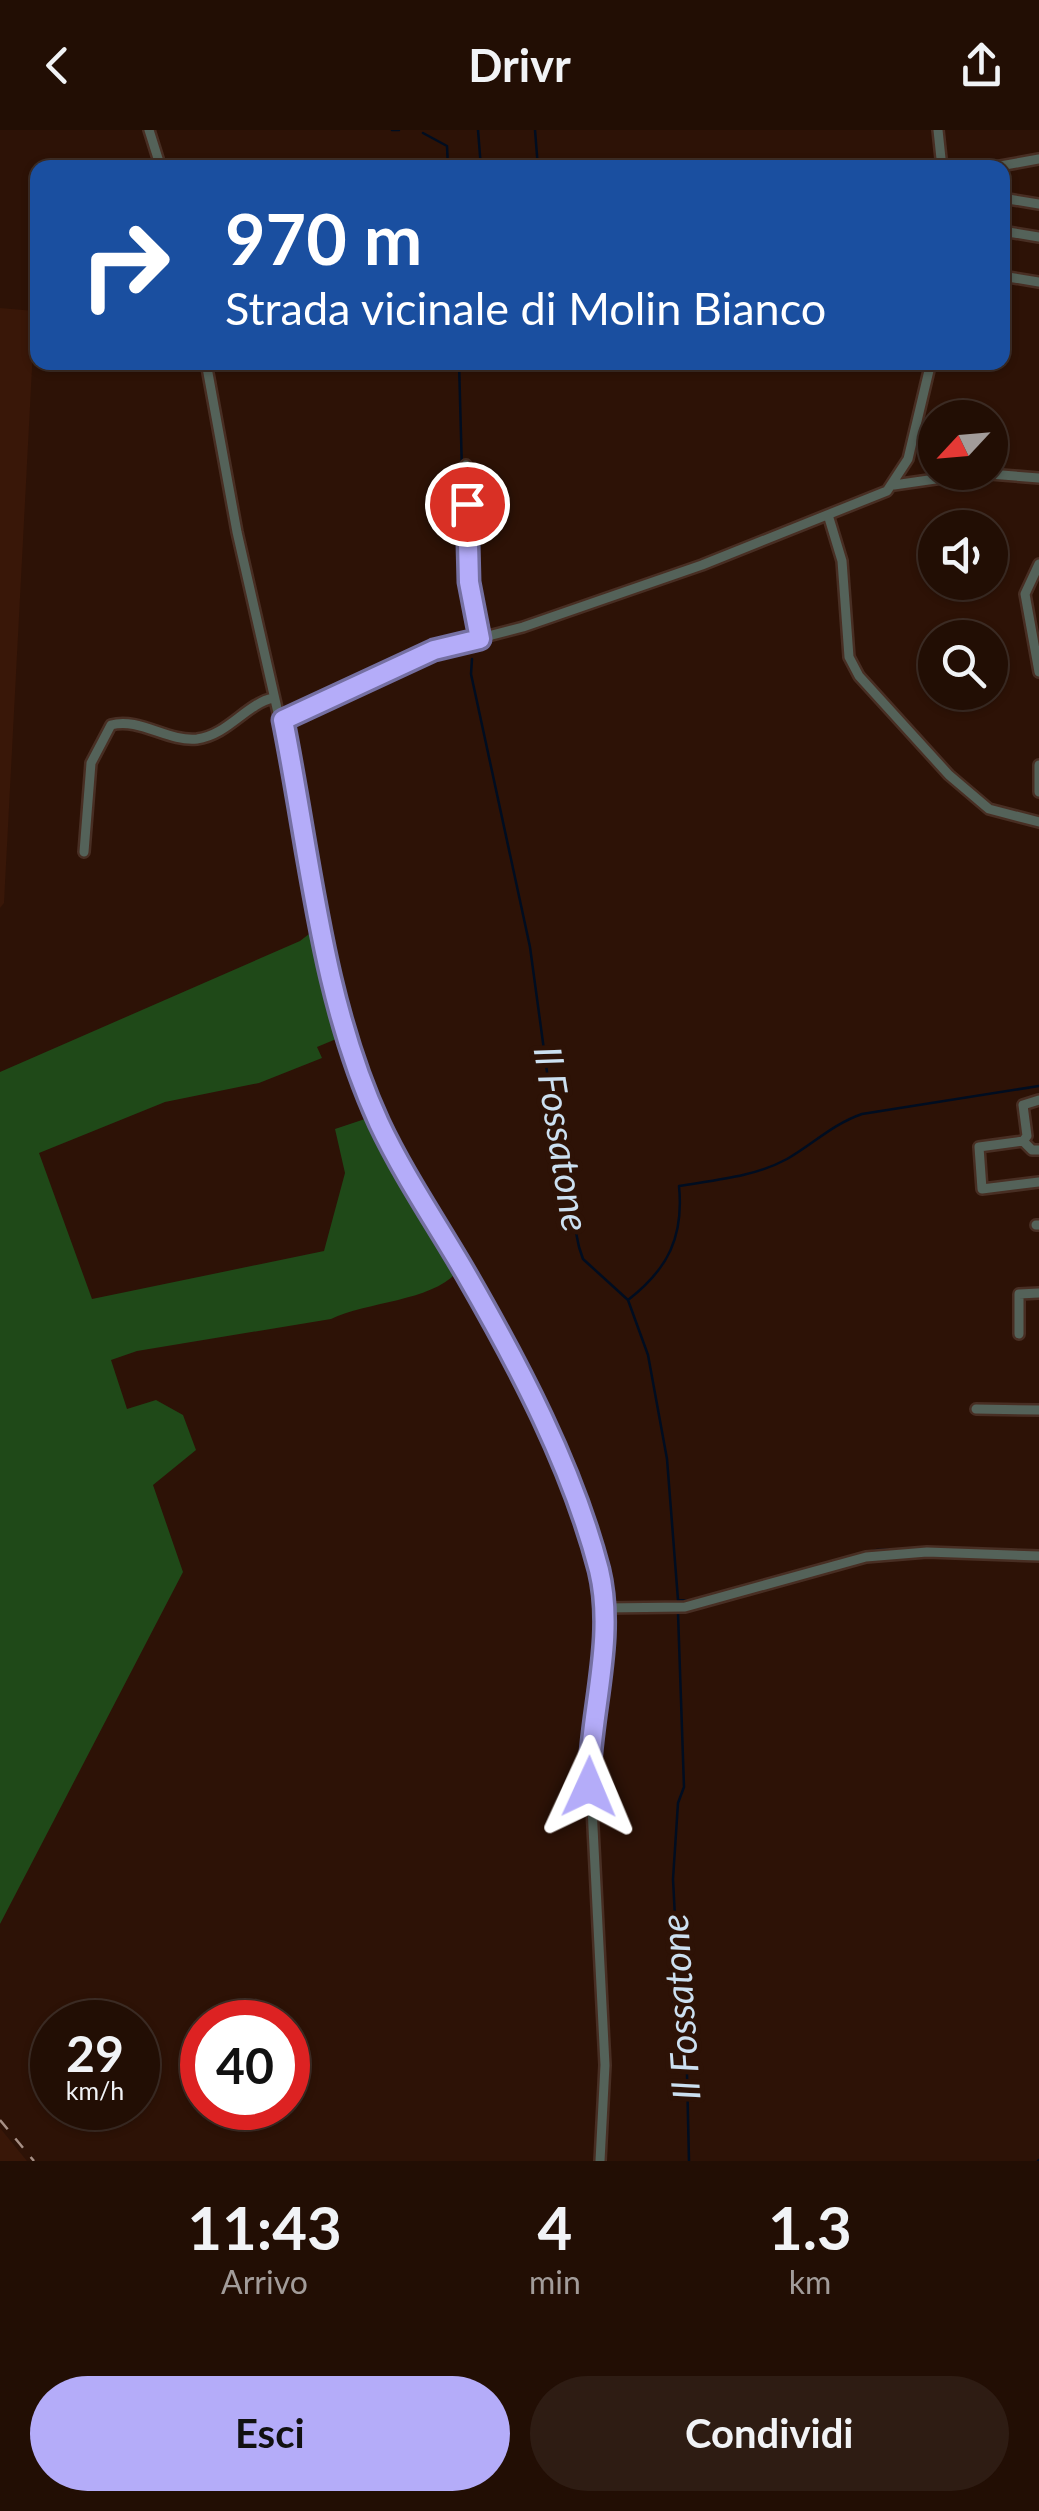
<!DOCTYPE html>
<html lang="it">
<head>
<meta charset="utf-8">
<style>
	:root { --surface:#220e04; --page:#2e1c13; --text:#f1f3f6; --muted:#a29c9a; --line:#3f2e26; --accent:#b4acf9 }
	body { margin:0; font-family:Lato,sans-serif; background:var(--page); color:var(--text); height:100vh; display:flex; flex-direction:column; font-size:38px; white-space:nowrap }
	* { box-sizing:border-box; margin:0 }
	p { font-size:32px; color:var(--muted) }
	.icon { flex:none; width:55px; height:55px; fill:none; stroke:currentColor; stroke-width:2; stroke-linecap:round; stroke-linejoin:round }
	.map { position:relative; height:2031px; overflow:hidden }
	.side { display:flex; flex-direction:column; background:var(--surface); flex:1 }
	.side>* { flex:none }
	.hud { position:absolute; left:30px; top:30px; width:980px; height:210px; border-radius:20px; box-shadow:0 2px 8px #0004,0 0 0 2px var(--line); background:#1a4fa0; color:#fff; overflow:hidden }
	.needle { width:65px; rotate:244deg }
	.tools { position:absolute; left:918px; top:270px; display:grid; gap:20px }
	.tools a { display:grid; place-items:center; width:90px; height:90px; border-radius:50%; background:var(--surface); box-shadow:0 2px 8px #0004,0 0 0 2px var(--line); font-size:50px }
	.speed { position:absolute; left:30px; top:1870px; display:flex; gap:20px; font-size:50px; font-weight:700; text-align:center }
	.speed>* { display:grid; place-content:center; width:130px; height:130px; border-radius:50%; background:var(--surface); box-shadow:0 2px 8px #0004,0 0 0 2px var(--line); line-height:1 }
	.speed small { font-size:25px; font-weight:400 }
	.speed .limit { border:15px solid #d22; background:#fff; color:#111 }
	.pin { position:absolute; display:grid; place-items:center; width:85px; height:85px; color:#fff; margin:-42px; border:5px solid #fff; border-radius:50%; box-shadow:0 2px 10px #0007 }
	.me { position:absolute; width:110px; margin:-55px; rotate:1deg; stroke-linejoin:round; filter:drop-shadow(0 0 8px #0008) }
	.turn { display:flex; align-items:center; gap:35px; height:210px; padding:0 30px; font-size:45px }
	.turn .icon { width:130px; height:130px; stroke-width:2.5 }
	.turn b { display:block; font-size:70px; line-height:85px }
	.eta { display:flex; justify-content:space-evenly; align-items:center; height:170px; text-align:center }
	.eta b { font-size:60px; font-weight:700; line-height:70px }
	.cta { display:flex; gap:20px; margin-top:auto; padding:20px 30px }
	.cta a { flex:1; height:115px; border-radius:60px; background:var(--accent); color:#111; font-size:40px; font-weight:700; line-height:115px; text-align:center }
	.cta a+a { background:var(--page); color:var(--text) }
	header { display:flex; justify-content:space-between; align-items:center; height:130px; padding:0 30px; background:var(--surface); font-size:45px; font-weight:700 }
	.map>svg:first-child { display:block }
	.built { fill:#391708 }
	.green { fill:#1f4918 }
	.lines { fill:none; stroke-linecap:round; stroke-linejoin:round }
	.stream { stroke:#000d20; stroke-width:2.5 }
	.minor-casing { stroke:#482e23; stroke-width:14 }
	.minor { stroke:#546259; stroke-width:9 }
	.rail { stroke:#a68f85; stroke-width:2.5; stroke-dasharray:12 12; stroke-linecap:butt }
	.route-casing { stroke:#7570a2; stroke-width:25 }
	.route { stroke:#b4acf9; stroke-width:18 }
	.labels { text-anchor:middle; stroke-width:10; stroke-linejoin:round; paint-order:stroke }
	.water-label { font-size:38px; font-style:italic; fill:#cce0f1; stroke:#2d1206 }
</style>
</head>
<body>
<header><svg class="icon" aria-label="back" viewBox="0 0 24 24"><path d="M15 5l-7 7 7 7"/></svg>Drivr<svg class="icon" aria-label="share" viewBox="0 0 24 24"><path d="M12 15V3M7 8l5-5 5 5M5 13v7h14v-7"/></svg></header>
<div class="map">
<svg width="1039" height="2031" viewBox="0 0 1039 2031">
	<rect width="100%" height="100%" fill="#2d1206"/>
	<!-- built -->
	<path class="built" d="M 0,178 L 35,181 L 4,773 L 0,778 Z
		M 0,1998 L 27,2031 L 0,2031 Z"/>
	<!-- green -->
	<path class="green" d="M 313,801 L 341,907 L 317,917 L 322,928 L 259,953 L 165,972 L 39,1023 L 92,1169 L 324,1121 L 345,1043 L 335,999 L 371,987 L 404,1056 L 456,1143 C 431,1171 366,1172 331,1189 L 137,1221 L 111,1230 L 127,1279 L 156,1270 L 183,1285 L 196,1320 L 153,1355 L 183,1442 L 0,1794 L 0,942 L 300,811 Z"/>
	<g class="lines">
		<!-- stream -->
		<path class="stream" d="M 392,0 L 399,0
			M 478,0 L 481,38
			M 535,0 L 538,38
			M 423,3 L 447,16 L 448,38
			M 459,232 L 465,451
			M 472,529 L 471,544 L 530,817 L 555,1001 L 579,1117 L 583,1129 L 628,1170 L 648,1225 L 667,1329 L 678,1470 L 692,1471
			M 628,1170 C 668,1139 684,1107 679,1056 C 715,1050 754,1047 787,1029 C 813,1014 833,994 862,984 L 1039,956
			M 844,1429 L 877,1420 L 910,1419
			M 782,1446 L 803,1440
			M 678,1483 L 684,1657 L 678,1673 L 673,1749 L 677,1826 L 673,1875 L 687,1944 L 689,2031
			M 1038,2031 L 1039,2030"/>
		<!-- minor casing -->
		<g class="minor-casing">
			<path id="minor" d="M 149,0 L 161,38
				M 938,0 L 942,38
				M 989,38 L 1039,29
				M 1002,68 L 1039,74
				M 1002,101 L 1039,107
				M 1002,146 L 1039,152
				M 206,232 L 237,402 L 311,728 L 324,821 L 363,953 L 411,1054 L 467,1146 L 556,1318 L 599,1439 L 605,1478 L 589,1618 L 605,1935 L 600,2031
				M 466,335 L 469,452 L 480,509
				M 894,355 L 977,343 L 1039,348
				M 829,388 L 842,431 L 849,527 L 859,546 L 949,645 L 989,679 L 1039,692
				M 1039,434 L 1025,464 L 1039,542
				M 283,590 L 434,520 L 523,497 L 702,435 L 887,361 L 908,329 L 931,232
				M 1039,635 L 1039,662
				M 84,722 L 91,633 L 111,595 C 139,587 168,612 197,609 C 228,605 246,574 273,568
				M 1023,1011 L 979,1017 L 982,1059 L 1039,1052
				M 1023,1011 L 1027,1006 L 1023,975 L 1039,970
				M 1023,1011 L 1032,1020 L 1039,1020
				M 1036,1095 L 1039,1095
				M 1019,1204 L 1019,1164 L 1039,1163
				M 976,1279 L 1039,1280
				M 605,1478 L 685,1477 L 866,1427 L 927,1422 L 1039,1426"/>
		</g>
		<!-- minor -->
		<use href="#minor" class="minor"/>
		<!-- rail -->
		<path class="rail" d="M 0,1990 L 34,2031"/>
	</g>
	<g class="lines">
		<!-- route casing -->
		<g class="route-casing">
			<path id="route" d="M 467,374 L 469,452 L 480,509 L 434,520 L 283,590 C 310,724 321,867 379,993 C 404,1046 437,1094 466,1144 C 519,1236 572,1336 599,1440 C 616,1510 589,1586 589,1657"/>
		</g>
		<!-- route -->
		<use href="#route" class="route"/>
	</g>
	<g class="labels">
		<!-- water labels -->
		<g class="water-label">
			<text transform="translate(561 1009) rotate(81)" y="13">Il Fossatone</text>
			<text transform="translate(681 1877) rotate(-94)" y="13">Il Fossatone</text>
		</g>
	</g>
</svg>
<div class="tools">
<a><svg class="needle" viewBox="-14 -14 28 28"><path d="M0-13l5 13h-10z" fill="#e53935"/><path d="M0 13l5-13h-10z" fill="#a29c9a"/></svg></a>
<a><svg class="icon" aria-label="sound" viewBox="0 0 24 24"><path d="M4 9h4l5-4v14l-5-4H4zM17 9q2 3 0 6"/></svg></a>
<a><svg class="icon" aria-label="search" viewBox="0 0 24 24"><circle cx="10" cy="10" r="6"/><path d="M15 15l6 6"/></svg></a>
</div>
<div class="speed"><div>29<small>km/h</small></div><div class="limit">40</div></div>
<div class="pin" style="left:467px;top:374px;background:#d93025"><svg class="icon" aria-label="arrive" viewBox="0 0 24 24"><path d="M6 21V4h12l-3 4 3 4H6"/></svg></div>
<svg class="me" style="left:589px;top:1657px" viewBox="-20 -20 40 40"><path d="M0-17L14 15 0 8-14 15z" fill="#b4acf9" stroke="#fff" stroke-width="4"/></svg>
<div class="hud">
<div class="turn"><svg class="icon" aria-label="right" viewBox="0 0 24 24"><path d="M7 20v-9h11M14 6l5 5-5 5"/></svg><div><b>970 m</b>Strada vicinale di Molin Bianco</div></div>
</div>
</div>
<section class="side">
<div class="eta">
<div><b>11:43</b><p>Arrivo</p></div>
<div><b>4</b><p>min</p></div>
<div><b>1.3</b><p>km</p></div>
</div>
<div class="cta"><a>Esci</a><a>Condividi</a></div>
</section>
</body>
</html>
